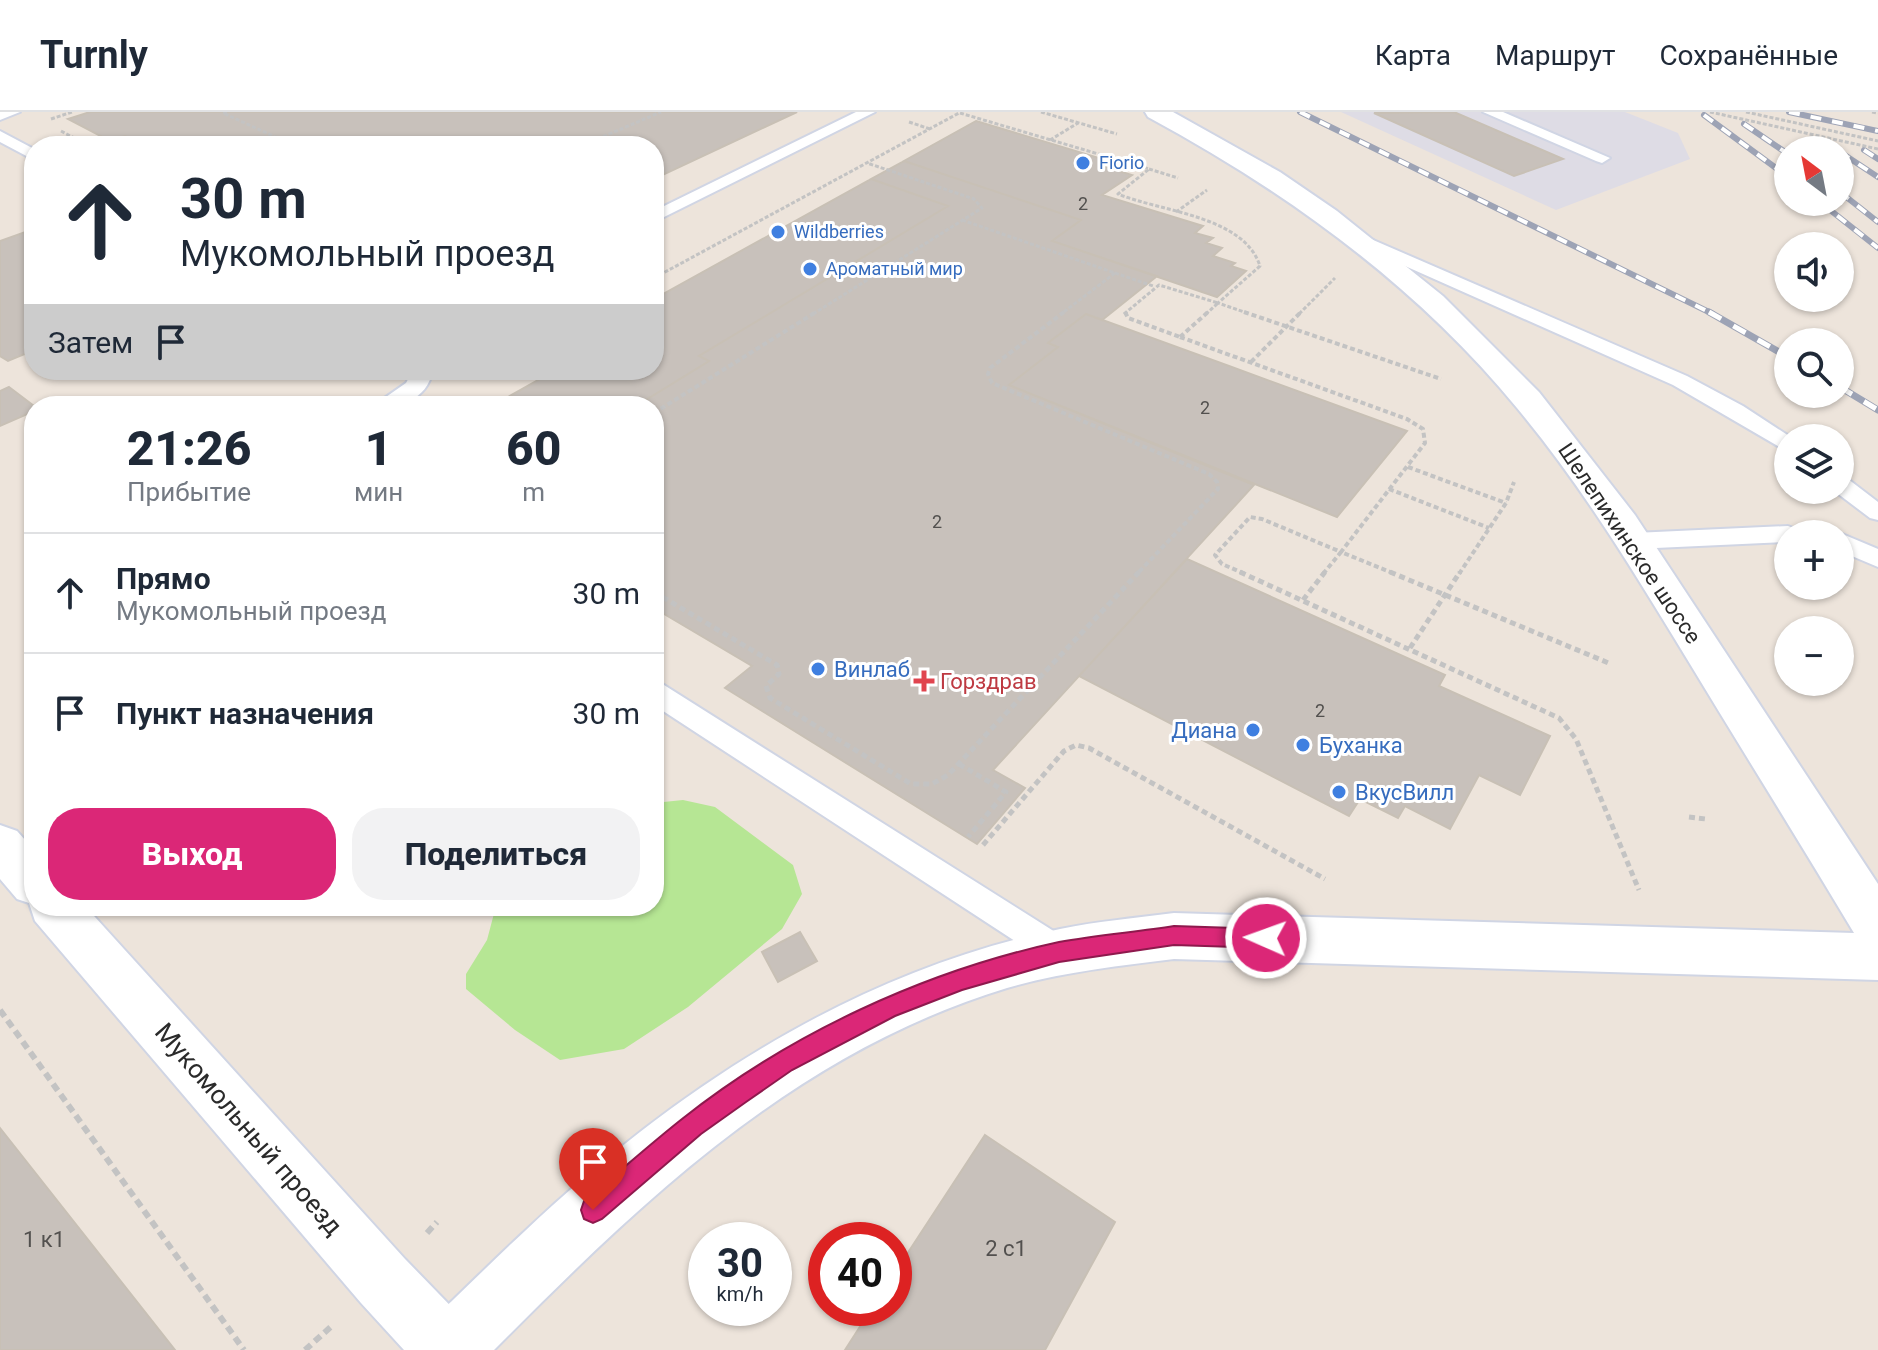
<!DOCTYPE html>
<html lang="ru">
<head>
<meta charset="utf-8">
<style>
	:root { --surface:#fff; --page:#f2f2f3; --text:#1f2937; --muted:#747a83; --line:#e0e1e3; --accent:#db2777 }
	body { margin:0; font-family:Roboto,sans-serif; background:var(--page); color:var(--text); height:100vh; display:flex; flex-direction:column; font-size:30px; white-space:nowrap }
	* { box-sizing:border-box; margin:0 }
	p { font-size:26px; color:var(--muted) }
	.icon { flex:none; width:44px; height:44px; fill:none; stroke:currentColor; stroke-width:2; stroke-linecap:round; stroke-linejoin:round }
	.map { position:relative; flex:1; overflow:hidden }
	.details { position:absolute; left:24px; top:284px; width:640px; height:520px; display:flex; flex-direction:column; background:var(--surface); border-radius:32px; box-shadow:0 2px 6px #0004 }
	.details>* { flex:none }
	.top-card { position:absolute; left:24px; top:24px; width:640px; height:244px; border-radius:32px; box-shadow:0 2px 6px #0004; background:#fff; color:var(--text); overflow:hidden }
	.needle { width:52px; rotate:328deg }
	.controls { position:absolute; left:1774px; top:24px; display:grid; gap:16px }
	.controls a { display:grid; place-items:center; width:80px; height:80px; border-radius:50%; background:var(--surface); box-shadow:0 2px 6px #0004; font-size:40px }
	.speed { position:absolute; left:688px; top:1110px; display:flex; gap:16px; font-size:40px; font-weight:700; text-align:center }
	.speed>* { display:grid; place-content:center; width:104px; height:104px; border-radius:50%; background:var(--surface); box-shadow:0 2px 6px #0004; line-height:1 }
	.speed small { font-size:20px; font-weight:400 }
	.speed .limit { border:12px solid #d22; background:#fff; color:#111 }
	.pin { position:absolute; display:grid; place-items:center; width:68px; height:68px; color:#fff; margin:-82px -34px; border-radius:50% 50% 50% 0; rotate:-45deg; box-shadow:0 0 8px #0007 }
	.pin .icon { rotate:45deg }
	.me { position:absolute; width:88px; margin:-44px; rotate:272deg; stroke-linejoin:round; filter:drop-shadow(0 0 6px #0008) }
	.turn { display:flex; align-items:center; gap:28px; height:168px; padding:0 24px; font-size:36px }
	.turn .icon { width:104px; height:104px; stroke-width:2.5 }
	.turn b { display:block; font-size:56px; line-height:68px }
	.then { display:flex; align-items:center; height:76px; padding:0 24px; background:#0003; gap:16px; font-size:30px }
	.eta { display:flex; justify-content:space-evenly; align-items:center; height:136px; text-align:center }
	.eta b { font-size:48px; font-weight:800; line-height:56px }
	.action { display:flex; gap:16px; margin-top:auto; padding:16px 24px }
	.action a { flex:1; height:92px; border-radius:32px; background:var(--accent); color:#fff; font-size:32px; font-weight:800; line-height:92px; text-align:center }
	.action a+a { background:var(--page); color:var(--text) }
	ul { padding:0; list-style:none }
	li { display:flex; align-items:center; gap:24px; height:120px; padding:0 24px; border-top:2px solid var(--line) }
	li div { flex:1 }
	li b { display:block; font-size:30px }
	li em { font-style:normal }
	header { display:flex; align-items:center; gap:48px; box-sizing:border-box; height:112px; padding:0 40px; background:var(--surface); border-bottom:2px solid var(--line) }
	header strong { font-size:38px }
	nav { display:flex; gap:44px; margin-inline-start:auto; font-size:28px }
	.map>svg:first-child { display:block }
	.industrial { fill:#dedce5 }
	.green { fill:#b6e694 }
	.building { fill:#c8c1bb; stroke:#c8c0b5; stroke-width:2 }
	.lines { fill:none; stroke-linecap:round; stroke-linejoin:round }
	.service-casing { stroke:#d0d5e4; stroke-width:4 }
	.minor-casing { stroke:#d0d5e4; stroke-width:4 }
	.tertiary-casing { stroke:#d0d5e4; stroke-width:4 }
	.path-far3 { stroke:#c3c3c3; stroke-width:3; stroke-dasharray:4 2; stroke-linecap:butt }
	.path-far2 { stroke:#c3c3c3; stroke-width:4; stroke-dasharray:5 3; stroke-linecap:butt }
	.path-far1 { stroke:#c3c3c3; stroke-width:5; stroke-dasharray:6 4; stroke-linecap:butt }
	.path { stroke:#c3c3c3; stroke-width:6; stroke-dasharray:8 5; stroke-linecap:butt }
	.service { fill:#fff; fill-rule:evenodd }
	.minor { fill:#fff; fill-rule:evenodd }
	.tertiary { fill:#fff; fill-rule:evenodd }
	.rail-far1-casing { stroke:#9da3b5; stroke-width:6 }
	.rail-casing { stroke:#9da3b5; stroke-width:7 }
	.rail-far1 { stroke:#fff; stroke-width:4; stroke-dasharray:11; stroke-linecap:butt }
	.rail { stroke:#fff; stroke-width:5; stroke-dasharray:14; stroke-linecap:butt }
	.path-bridge { stroke:#c3c3c3; stroke-width:3; stroke-dasharray:4 2; stroke-linecap:butt }
	.route { fill:#db2777; stroke:#8e194d; stroke-width:2 }
	.shop-dot { fill:#3f7fe0; stroke:#fff; stroke-width:3 }
	.health-dot { fill:#e0444e; stroke:#fff; stroke-width:3 }
	.labels { text-anchor:middle; stroke-width:6; stroke-linejoin:round; paint-order:stroke }
	.far-shop-label { font-size:18px; fill:#366cbe; stroke:#fff; text-anchor:start }
	.number-label { font-size:18px; fill:#52504e }
	.street-label { font-size:22px; fill:#2a2a2a; stroke:#fff }
	.shop-label { font-size:22px; fill:#366cbe; stroke:#fff; text-anchor:start }
	.health-label { font-size:22px; fill:#be3a42; stroke:#fff; text-anchor:start }
	.near-number-label { font-size:22px; fill:#52504e }
	.near-street-label { font-size:26px; fill:#2a2a2a; stroke:#fff }
</style>
</head>
<body>
<header>
<strong>Turnly</strong>
<nav><a>Карта</a><a>Маршрут</a><a>Сохранённые</a></nav>
</header>
<div class="map">
<svg width="1878" height="1238" viewBox="0 0 1878 1238">
	<rect width="100%" height="100%" fill="#ede4db"/>
	<!-- industrial -->
	<path class="industrial" d="M 1341,0 L 1625,0 L 1678,21 L 1690,47 L 1556,98 Z"/>
	<!-- green -->
	<path class="green" d="M 683,688 L 715,695 L 793,753 L 802,782 L 782,817 L 688,895 L 624,937 L 560,948 L 515,918 L 466,877 L 466,862 L 487,828 L 496,794 L 654,794 L 654,691 Z"/>
	<!-- building -->
	<path class="building" d="M 90,0 L 797,0 L 654,67 L 654,34 L 145,34 L 125,24 L 110,29 L 68,7 Z
		M 1454,0 L 1563,47 L 1514,64 L 1374,1 Z
		M 976,9 L 1109,49 L 1102,54 L 1132,63 L 1102,83 L 1203,114 L 1195,121 L 1213,126 L 1206,131 L 1222,136 L 1213,144 L 1235,151 L 1231,154 L 1246,159 L 1217,185 L 1052,129 L 1081,108 L 904,49 Z
		M 904,49 L 1081,108 L 1052,129 L 1157,164 L 1102,208 L 1086,202 L 1048,231 L 1058,235 L 1009,273 L 1254,373 L 993,658 L 1025,676 L 977,732 L 725,576 L 752,554 L 654,496 L 654,294 L 636,294 L 709,249 L 699,244 L 948,94 L 871,67 Z
		M 871,67 L 948,94 L 699,244 L 709,249 L 636,294 L 492,294 L 556,258 L 654,258 L 654,187 Z
		M 28,119 L 34,122 L 34,238 L 8,249 L 0,244 L 0,129 Z
		M 1086,202 L 1229,254 L 1407,319 L 1337,405 L 1009,273 L 1058,235 L 1048,231 Z
		M 9,275 L 34,294 L 34,299 L 0,314 L 0,279 Z
		M 1187,447 L 1445,563 L 1439,574 L 1550,624 L 1520,683 L 1479,663 L 1450,717 L 1405,694 L 1398,706 L 1360,687 L 1349,704 L 1079,564 Z
		M 800,820 L 817,849 L 778,870 L 762,840 Z
		M 0,1016 L 175,1238 L 0,1238 Z
		M 985,1023 L 1115,1110 L 1045,1238 L 845,1238 L 872,1196 L 894,1196 L 894,1162 Z"/>
	<g class="lines">
		<!-- service casing -->
		<g class="service-casing">
			<path id="service" d="M 0,0 L 20,0 L 0,8 Z
				M 856,0 L 875,0 L 654,110 L 654,99 Z
				M 1483,0 L 1503,0 L 1610,46 L 1602,51 L 1596,49 Z
				M 0,19 L 34,37 L 34,48 L 0,30 Z
				M 1357,121 L 1687,264 L 1743,294 L 1792,326 L 1788,326 L 1788,340 L 1673,273 L 1351,130 L 1348,126 Z
				M 413,258 L 433,258 C 426,290 400,294 373,294 L 406,271 Z
				M 1840,365 L 1848,367 L 1878,390 L 1878,408 L 1870,406 L 1833,378 L 1840,378 Z
				M 1788,414 L 1796,417 L 1800,422 L 1788,422 L 1788,430 L 1634,437 L 1626,435 L 1622,429 L 1626,423 L 1634,421 Z
				M 1840,421 L 1878,437 L 1878,455 L 1840,439 L 1840,422 L 1837,422 Z
				M 654,570 L 664,573 L 1071,830 L 1075,840 L 1071,850 L 1059,855 L 1047,850 L 654,593 Z"/>
		</g>
		<!-- minor casing -->
		<g class="minor-casing">
			<path id="minor" d="M 0,713 L 17,719 L 34,738 L 34,794 L 85,794 L 405,1147 L 471,1215 L 481,1238 L 404,1238 L 361,1191 L 35,809 L 29,791 L 17,787 L 0,767 Z"/>
		</g>
		<!-- tertiary casing -->
		<g class="tertiary-casing">
			<path id="tertiary" d="M 1145,0 L 1173,0 L 1280,60 L 1337,99 L 1443,184 L 1539,280 L 1635,403 L 1878,772 L 1878,868 L 1174,847 C 1118,854 1062,860 1007,876 C 797,940 645,1086 494,1238 L 415,1238 C 418,1231 421,1222 425,1216 C 432,1205 446,1195 455,1186 C 478,1164 501,1141 525,1119 C 676,976 853,860 1060,817 C 1098,809 1136,806 1174,801 L 1854,821 C 1799,729 1742,638 1687,547 C 1634,460 1582,374 1517,296 C 1416,173 1287,80 1148,5 Z"/>
		</g>
		<!-- path-far3 -->
		<path class="path-far3" d="M 227,0 L 223,1 L 295,34
			M 1041,0 L 1117,22
			M 1872,0 L 1878,1
			M 960,1 L 1149,57 L 1118,82 C 1162,100 1244,104 1260,154 L 1218,191 L 1250,202
			M 51,7 L 72,0
			M 909,10 L 930,17
			M 61,19 L 89,34
			M 1050,28 L 1078,11
			M 581,34 L 661,0
			M 1149,57 L 1178,66
			M 1176,100 L 1207,78
			M 962,108 L 1115,161 L 1061,202
			M 1115,161 L 1153,174
			M 654,166 L 959,1
			M 813,202 L 982,96 L 974,87 L 867,51
			M 1124,202 L 1159,173 L 1218,191 L 1206,202
			M 1299,202 L 1335,166"/>
		<!-- path-far2 -->
		<path class="path-far2" d="M 1064,200 L 990,256 L 988,262 L 992,271 L 1209,362 L 1217,370 L 1218,377 L 1137,462
			M 1125,200 L 1128,206 L 1180,225
			M 1244,200 L 1441,267
			M 1180,225 L 1407,307 L 1423,317 L 1425,331 L 1341,440 L 1262,407 L 1250,405 L 1215,443 L 1222,452 L 1245,462
			M 1180,225 L 1208,200
			M 1251,250 L 1301,200
			M 654,301 L 816,200
			M 1408,355 L 1506,391
			M 1389,377 L 1489,416
			M 1323,462 L 1341,440 L 1395,462
			M 1459,462 L 1506,391 L 1514,370"/>
		<!-- path-far1 -->
		<path class="path-far1" d="M 1240,460 L 1559,606 L 1576,627 L 1639,778
			M 1390,460 L 1611,552
			M 654,480 L 777,553 L 779,562 L 766,574 L 770,586 L 911,672 L 932,672 L 948,663 L 1139,460
			M 1303,488 L 1325,460
			M 1410,536 L 1460,460
			M 959,652 L 1006,680 L 968,725
			M 1689,705 L 1706,707
			M 983,733 L 1064,639 L 1076,633 L 1089,636 L 1325,767"/>
		<!-- path -->
		<path class="path" d="M 0,898 L 244,1238
			M 427,1121 L 437,1110
			M 305,1238 L 334,1212"/>
		<!-- service -->
		<use href="#service" class="service"/>
		<!-- minor -->
		<use href="#minor" class="minor"/>
		<!-- tertiary -->
		<use href="#tertiary" class="tertiary"/>
		<!-- rail-far1 casing -->
		<g class="rail-far1-casing">
			<path id="rail-far1" d="M 1300,0 L 1713,202
				M 1789,0 L 1878,19
				M 1704,3 L 1788,65
				M 1744,12 L 1788,42
				M 1864,38 L 1878,47
				M 1840,40 L 1878,65
				M 1840,80 L 1878,110
				M 1820,90 L 1878,136"/>
		</g>
		<!-- rail casing -->
		<g class="rail-casing">
			<path id="rail" d="M 1709,200 L 1788,245
				M 1840,275 L 1878,298"/>
		</g>
		<!-- rail-far1 -->
		<use href="#rail-far1" class="rail-far1"/>
		<!-- rail -->
		<use href="#rail" class="rail"/>
		<!-- path-bridge -->
		<path class="path-bridge" d="M 1710,0 L 1878,37
			M 1746,0 L 1878,29"/>
	</g>
	<!-- route -->
	<path class="route" d="M 1174,814 L 1266,817 L 1273,820 L 1276,826 L 1273,833 L 1266,836 L 1174,833 L 1059,850 L 962,878 L 895,904 L 792,958 L 746,990 L 701,1022 L 602,1107 L 593,1111 L 584,1107 L 581,1098 L 584,1089 C 617,1062 649,1033 682,1007 C 789,922 925,859 1059,830 C 1097,823 1136,820 1174,814 Z"/>
	<!-- markers -->
	<g class="shop-dot">
		<circle cx="1083" cy="51" r="8"/>
		<circle cx="778" cy="120" r="8"/>
		<circle cx="810" cy="157" r="8"/>
		<circle cx="818" cy="557" r="8"/>
		<circle cx="1253" cy="618" r="8"/>
		<circle cx="1303" cy="633" r="8"/>
		<circle cx="1339" cy="680" r="8"/>
	</g>
	<path class="health-dot" d="M920 557h8v8h8v8h-8v8h-8v-8h-8v-8h8z"/>
	<g class="labels">
		<!-- far-shop labels -->
		<g class="far-shop-label">
			<text x="1099" y="57">Fiorio</text>
			<text x="794" y="126">Wildberries</text>
			<text x="826" y="163">Ароматный мир</text>
		</g>
		<!-- number labels -->
		<g class="number-label">
			<text x="1083" y="98">2</text>
			<text x="1205" y="302">2</text>
			<text x="937" y="416">2</text>
			<text x="1320" y="605">2</text>
		</g>
		<!-- street labels -->
		<g class="street-label">
			<text transform="translate(1630 431) rotate(56)" y="8">Шелепихинское шоссе</text>
		</g>
		<!-- shop labels -->
		<g class="shop-label">
			<text x="834" y="565">Винлаб</text>
			<text x="1237" y="626" text-anchor="end">Диана</text>
			<text x="1319" y="641">Буханка</text>
			<text x="1355" y="688">ВкусВилл</text>
		</g>
		<!-- health labels -->
		<g class="health-label">
			<text x="940" y="577">Горздрав</text>
		</g>
		<!-- near-number labels -->
		<g class="near-number-label">
			<text x="44" y="1135">1 к1</text>
			<text x="1006" y="1144">2 с1</text>
		</g>
		<!-- near-street labels -->
		<g class="near-street-label">
			<text transform="translate(249 1017) rotate(49)" y="9">Мукомольный проезд</text>
		</g>
	</g>
</svg>
<div class="controls">
<a><svg class="needle" viewBox="-14 -14 28 28"><path d="M0-13l5 13h-10z" fill="#e53935"/><path d="M0 13l5-13h-10z" fill="#747a83"/></svg></a>
<a><svg class="icon" aria-label="sound" viewBox="0 0 24 24"><path d="M4 9h4l5-4v14l-5-4H4zM17 9q2 3 0 6"/></svg></a>
<a><svg class="icon" aria-label="search" viewBox="0 0 24 24"><circle cx="10" cy="10" r="6"/><path d="M15 15l6 6"/></svg></a>
<a><svg class="icon" aria-label="layers" viewBox="0 0 24 24"><path d="M12 4l9 5-9 5-9-5zM3 14l9 5 9-5"/></svg></a>
<a>+</a>
<a>−</a>
</div>
<div class="speed"><div>30<small>km/h</small></div><div class="limit">40</div></div>
<div class="pin" style="left:593px;top:1098px;background:#d93025"><svg class="icon" aria-label="arrive" viewBox="0 0 24 24"><path d="M6 21V4h12l-3 4 3 4H6"/></svg></div>
<svg class="me" style="left:1266px;top:826px" viewBox="-20 -20 40 40"><circle r="17" fill="#db2777" stroke="#fff" stroke-width="3"/><path d="M0-11L8 9 0 5-8 9z" fill="#fff"/></svg>
<div class="top-card">
<div class="turn"><svg class="icon" aria-label="ahead" viewBox="0 0 24 24"><path d="M12 20V5M6 11l6-6 6 6"/></svg><div><b>30 m</b>Мукомольный проезд</div></div>
<div class="then">Затем<svg class="icon" aria-label="arrive" viewBox="0 0 24 24"><path d="M6 21V4h12l-3 4 3 4H6"/></svg></div>
</div>
<section class="details">
<div class="eta">
<div><b>21:26</b><p>Прибытие</p></div>
<div><b>1</b><p>мин</p></div>
<div><b>60</b><p>m</p></div>
</div>
<ul>
<li><svg class="icon" aria-label="ahead" viewBox="0 0 24 24"><path d="M12 20V5M6 11l6-6 6 6"/></svg><div><b>Прямо</b><p>Мукомольный проезд</p></div><em>30 m</em></li>
<li><svg class="icon" aria-label="arrive" viewBox="0 0 24 24"><path d="M6 21V4h12l-3 4 3 4H6"/></svg><div><b>Пункт назначения</b></div><em>30 m</em></li>
</ul>
<div class="action"><a>Выход</a><a>Поделиться</a></div>
</section>
</div>
</body>
</html>
